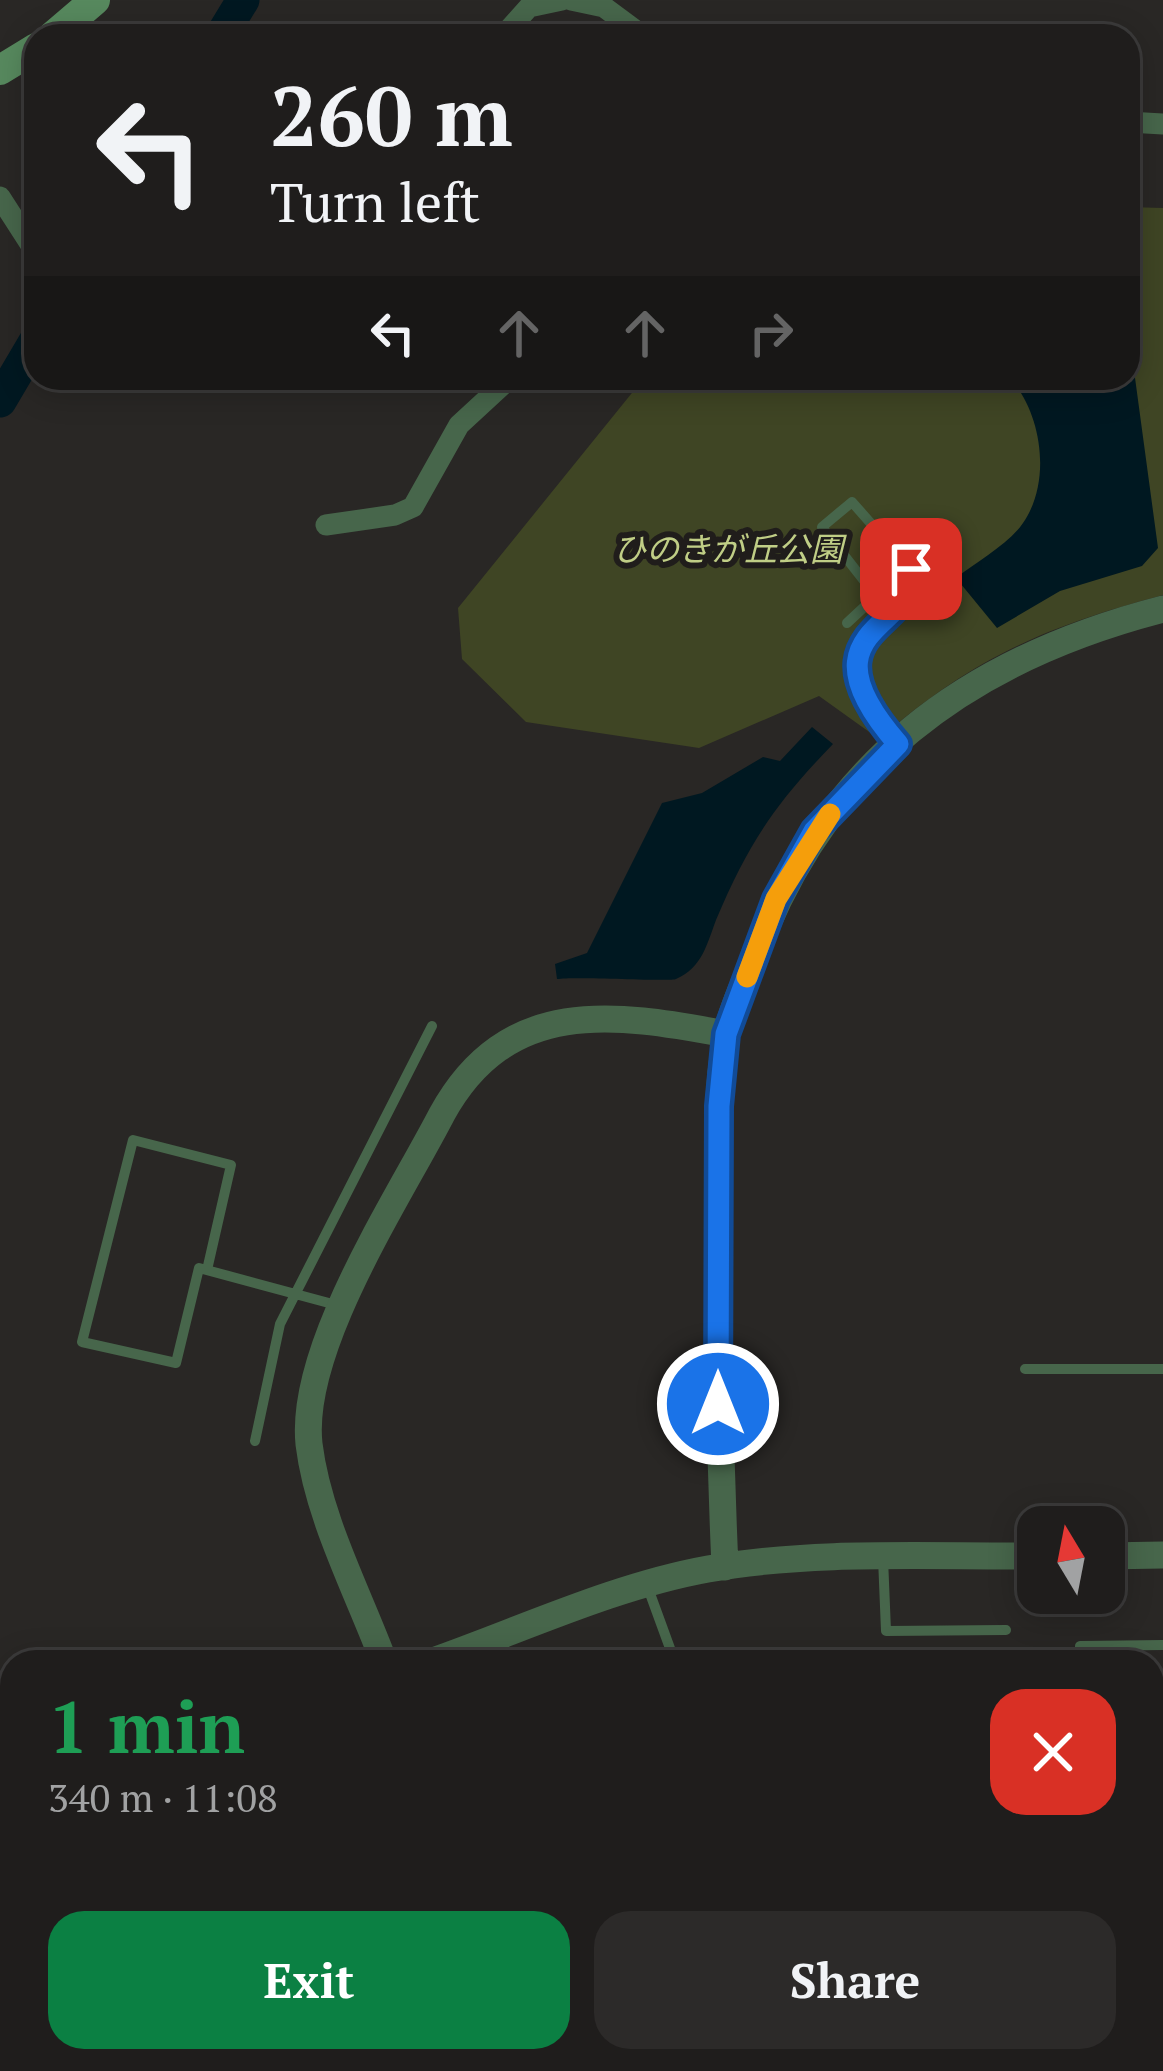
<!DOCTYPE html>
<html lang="en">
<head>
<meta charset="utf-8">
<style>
	:root { --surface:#1f1d1c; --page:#2c2a29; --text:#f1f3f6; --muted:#a1a2a3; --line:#3c3b3b; --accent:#0b8043 }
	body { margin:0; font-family:"PT Serif","Noto Sans JP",serif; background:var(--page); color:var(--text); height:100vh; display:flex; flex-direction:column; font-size:45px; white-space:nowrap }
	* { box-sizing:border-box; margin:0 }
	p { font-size:39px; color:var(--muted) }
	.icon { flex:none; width:66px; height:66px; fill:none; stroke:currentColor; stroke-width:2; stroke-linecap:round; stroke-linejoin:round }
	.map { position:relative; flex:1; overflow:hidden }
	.panel { position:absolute; left:0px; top:1650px; width:1164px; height:423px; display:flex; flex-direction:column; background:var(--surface); border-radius:36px 36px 0 0; box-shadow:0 6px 30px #0003,0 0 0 3px var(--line) }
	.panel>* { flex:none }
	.top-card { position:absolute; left:24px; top:24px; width:1116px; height:366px; border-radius:36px; box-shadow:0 6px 30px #0003,0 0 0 3px var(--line); background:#1f1d1c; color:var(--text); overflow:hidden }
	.needle { width:78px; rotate:350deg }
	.fabs { position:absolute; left:1017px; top:1506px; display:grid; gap:24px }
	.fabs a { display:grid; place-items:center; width:108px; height:108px; border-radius:24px; background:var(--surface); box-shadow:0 6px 30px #0003,0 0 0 3px var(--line); font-size:60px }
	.pin { position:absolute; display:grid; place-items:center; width:102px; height:102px; color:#fff; margin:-51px; border-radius:24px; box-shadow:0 6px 18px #0006 }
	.me { position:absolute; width:132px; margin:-66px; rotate:0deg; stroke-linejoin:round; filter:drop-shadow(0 0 9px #0008) }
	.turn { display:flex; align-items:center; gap:42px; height:252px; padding:0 48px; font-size:54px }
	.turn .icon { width:156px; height:156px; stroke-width:2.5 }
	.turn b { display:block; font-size:84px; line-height:102px }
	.lanes { display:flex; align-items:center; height:114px; padding:0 48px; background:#0003; justify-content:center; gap:60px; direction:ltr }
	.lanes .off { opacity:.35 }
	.round { display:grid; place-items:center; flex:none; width:126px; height:126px; border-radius:36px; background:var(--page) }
	.headline { display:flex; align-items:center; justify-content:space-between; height:204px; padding:0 48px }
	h1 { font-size:72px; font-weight:800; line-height:90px; color:#1e9e55 }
	.action { display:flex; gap:24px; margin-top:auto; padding:24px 48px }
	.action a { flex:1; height:138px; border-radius:36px; background:var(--accent); color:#fff; font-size:48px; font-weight:800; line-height:138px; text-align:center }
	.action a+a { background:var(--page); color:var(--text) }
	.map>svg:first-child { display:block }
	.green { fill:#3f4524 }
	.water { fill:#001821 }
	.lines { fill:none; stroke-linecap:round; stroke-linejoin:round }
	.stream { stroke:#001821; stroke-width:6 }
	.river { stroke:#001821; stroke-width:33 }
	.service { stroke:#47664b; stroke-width:10 }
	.minor { stroke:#47664b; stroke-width:21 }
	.tertiary { stroke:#47664b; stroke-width:27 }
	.secondary { stroke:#57895e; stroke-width:30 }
	.route-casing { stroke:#114b97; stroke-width:30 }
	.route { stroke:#1a73e8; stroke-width:21 }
	.slow { stroke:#f59e0b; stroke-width:21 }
	.labels { text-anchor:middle; stroke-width:12; stroke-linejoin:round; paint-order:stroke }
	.park-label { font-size:33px; font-style:italic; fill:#c0ce86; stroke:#201d1b }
</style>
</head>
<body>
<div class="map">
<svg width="1163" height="2071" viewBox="0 0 1163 2071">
	<rect width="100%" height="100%" fill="#292725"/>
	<!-- green -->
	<path class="green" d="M 1128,207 L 1163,208 L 1163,595 C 1044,627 973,658 879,739 L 819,696 L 699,748 L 526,722 L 462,659 L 458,608 L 644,378 L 1128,378 Z"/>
	<!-- water -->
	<path class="water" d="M 1128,326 L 1158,548 L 1142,566 L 1060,591 L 997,628 L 956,578 C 976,562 1009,544 1023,523 C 1052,481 1042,414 1010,378 L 1128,378 Z
		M 812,727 L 833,744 C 775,804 749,842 716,920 C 707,944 702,968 676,979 C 670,982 578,976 557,979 L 555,964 L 587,953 L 662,803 L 702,793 L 763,757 L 780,761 Z"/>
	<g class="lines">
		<!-- stream -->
		<path class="stream" d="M 0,1990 L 12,2003
			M 66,2061 L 76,2071"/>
		<!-- river -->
		<path class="river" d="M 221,36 L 243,0
			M 0,401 L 36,340"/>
		<!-- service -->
		<path class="service" d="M 876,596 L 822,527 L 852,502 L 911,569 C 915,592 906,600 889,613
			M 847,623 L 876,596 L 889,613 L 857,652 C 859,691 870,712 895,741
			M 207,1270 L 231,1165 L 133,1140 L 82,1342 L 176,1363 L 199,1268 L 340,1306
			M 1025,1369 L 1163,1369
			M 255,1441 L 280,1324 L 432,1026
			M 883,1558 L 886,1631 L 1006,1630
			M 648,1588 L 675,1662
			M 1080,1662 L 1080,1646 L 1163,1645
			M 1152,1688 L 1163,1688
			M 1152,1725 L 1163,1725
			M 1152,2040 L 1163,2040
			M 645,2061 L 646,2071
			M 323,2071 L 333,2061"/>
		<!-- minor -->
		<path class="minor" d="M 571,0 L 604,7 L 643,36
			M 503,36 L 529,7 L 562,0
			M 1128,122 L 1163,124
			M 0,197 L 36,253
			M 326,525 L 395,515 L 413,507 L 459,425 L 510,378"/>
		<!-- tertiary -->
		<path class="tertiary" d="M 1104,1556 L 1163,1555
			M 725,1567 C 720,1454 718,1342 719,1229 C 719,1166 714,1100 726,1038 C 730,1012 744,985 753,960 C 825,764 965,660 1163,609
			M 384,1662 C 358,1592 318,1518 309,1444 C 299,1348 397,1201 442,1114 C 507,996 613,1013 726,1034
			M 430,1662 C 521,1630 614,1586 708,1569 C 815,1550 930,1557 1038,1556
			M 0,1832 L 12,1827"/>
		<!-- secondary -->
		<path class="secondary" d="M 53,36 L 95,0
			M 0,70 L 36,48
			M 0,1936 L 12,1951
			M 105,2061 L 114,2071"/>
	</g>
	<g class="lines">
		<!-- route casing -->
		<g class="route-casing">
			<path id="route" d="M 718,1404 L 719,1106 L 726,1034 L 776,899 L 814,831 L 898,744 C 794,625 923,629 911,569"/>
		</g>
		<!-- route -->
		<use href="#route" class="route"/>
		<!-- slow -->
		<path class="slow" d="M 747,977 L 776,899 L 830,814"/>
	</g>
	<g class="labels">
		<!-- park labels -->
		<g class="park-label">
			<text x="728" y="561">ひのきが丘公園</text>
		</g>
	</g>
</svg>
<div class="fabs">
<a><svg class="needle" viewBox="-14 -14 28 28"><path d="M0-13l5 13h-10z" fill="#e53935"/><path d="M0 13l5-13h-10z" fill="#a1a2a3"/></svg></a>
</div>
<div class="pin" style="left:911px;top:569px;background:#d93025"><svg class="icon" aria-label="arrive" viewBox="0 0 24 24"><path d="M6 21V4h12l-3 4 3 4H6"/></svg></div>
<svg class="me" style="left:718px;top:1404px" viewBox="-20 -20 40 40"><circle r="17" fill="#1a73e8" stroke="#fff" stroke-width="3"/><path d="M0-11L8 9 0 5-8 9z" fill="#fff"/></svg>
<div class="top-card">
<div class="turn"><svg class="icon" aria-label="left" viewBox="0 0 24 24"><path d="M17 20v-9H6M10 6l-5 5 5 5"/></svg><div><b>260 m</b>Turn left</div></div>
<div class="lanes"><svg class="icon" aria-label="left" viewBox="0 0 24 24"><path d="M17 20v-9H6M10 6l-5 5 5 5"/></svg><svg class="icon off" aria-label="ahead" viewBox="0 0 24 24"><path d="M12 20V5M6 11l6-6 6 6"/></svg><svg class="icon off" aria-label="ahead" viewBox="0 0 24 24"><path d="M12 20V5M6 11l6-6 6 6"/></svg><svg class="icon off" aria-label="right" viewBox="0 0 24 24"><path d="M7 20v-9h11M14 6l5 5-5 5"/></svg></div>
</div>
<section class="panel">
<div class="headline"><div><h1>1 min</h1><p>340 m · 11:08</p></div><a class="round" style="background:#d93025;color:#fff"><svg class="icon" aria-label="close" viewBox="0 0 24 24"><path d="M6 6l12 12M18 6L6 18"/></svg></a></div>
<div class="action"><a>Exit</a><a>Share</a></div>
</section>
</div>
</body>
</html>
